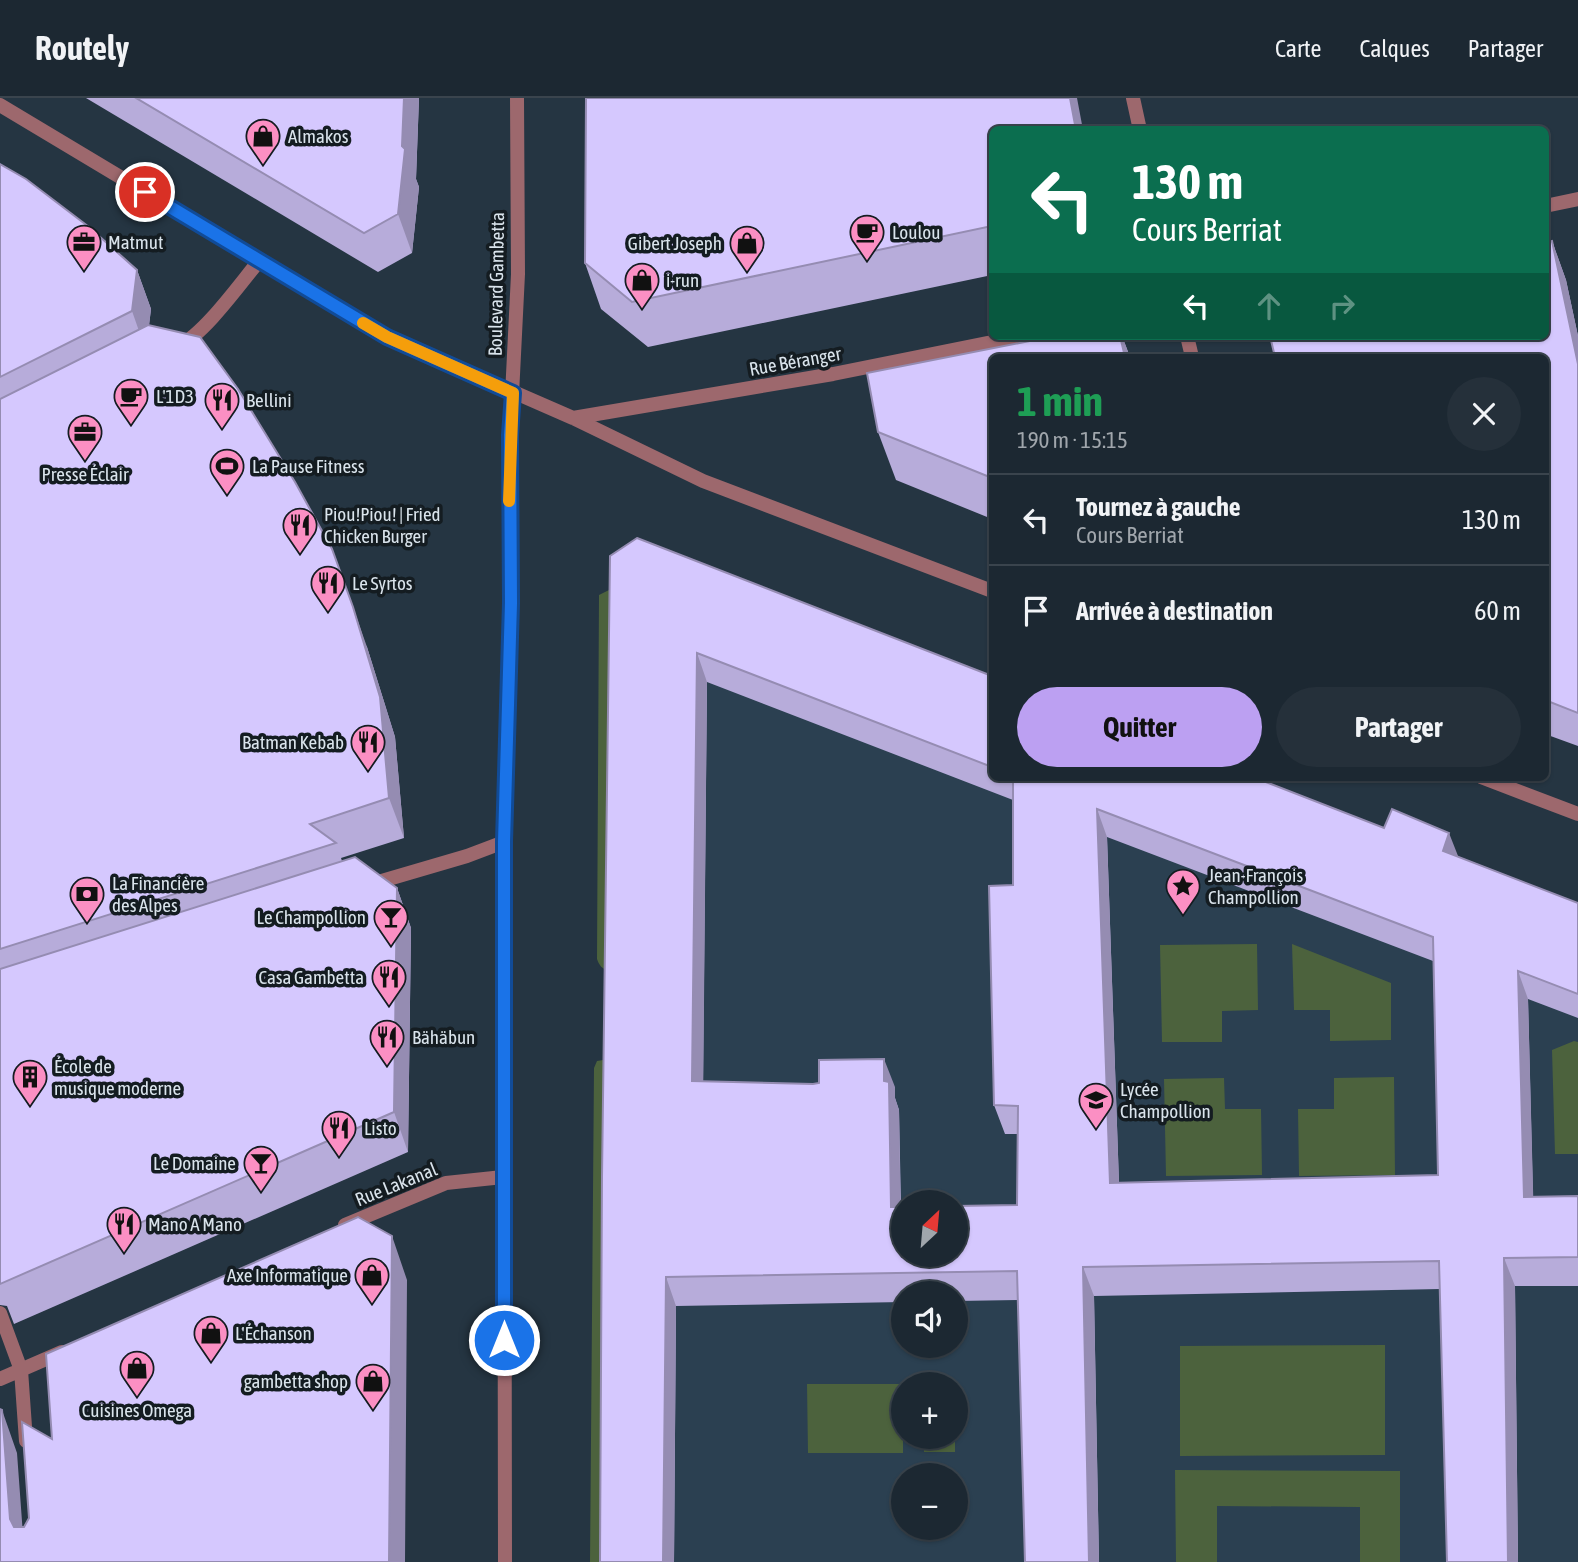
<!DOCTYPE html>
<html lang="fr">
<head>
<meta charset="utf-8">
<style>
	:root { --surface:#1c2832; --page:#25303a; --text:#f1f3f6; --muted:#a0a6ac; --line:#3a444d; --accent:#bca0f2 }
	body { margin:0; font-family:"Asap Condensed",sans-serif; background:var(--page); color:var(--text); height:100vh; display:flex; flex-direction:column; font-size:26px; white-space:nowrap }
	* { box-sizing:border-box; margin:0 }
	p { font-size:23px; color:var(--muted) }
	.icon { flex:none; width:38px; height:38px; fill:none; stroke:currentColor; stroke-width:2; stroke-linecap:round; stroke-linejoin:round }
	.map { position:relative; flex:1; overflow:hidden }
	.drawer { position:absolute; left:989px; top:256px; width:560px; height:427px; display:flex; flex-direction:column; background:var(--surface); border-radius:10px; box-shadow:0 2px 5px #0004,0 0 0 2px var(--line) }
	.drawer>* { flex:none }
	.hud { position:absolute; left:989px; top:28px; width:560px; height:214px; border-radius:10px; box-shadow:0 2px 5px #0004,0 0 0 2px var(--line); background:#0b6e4f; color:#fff; overflow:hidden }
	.needle { width:46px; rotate:26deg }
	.fabs { position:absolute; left:891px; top:1092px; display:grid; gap:14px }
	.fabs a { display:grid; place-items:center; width:77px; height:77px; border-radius:50%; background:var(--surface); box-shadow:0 2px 5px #0004,0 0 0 2px var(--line); font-size:35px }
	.pin { position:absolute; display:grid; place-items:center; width:60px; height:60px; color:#fff; margin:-30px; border:4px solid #fff; border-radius:50%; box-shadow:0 2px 7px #0007 }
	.me { position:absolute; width:77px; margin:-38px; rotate:0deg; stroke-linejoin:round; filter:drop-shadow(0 0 5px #0008) }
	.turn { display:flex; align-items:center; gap:24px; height:147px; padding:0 28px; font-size:32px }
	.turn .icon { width:91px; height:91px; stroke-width:2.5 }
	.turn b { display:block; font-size:49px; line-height:60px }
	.lanes { display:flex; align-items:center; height:66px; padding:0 28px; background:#0003; justify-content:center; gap:35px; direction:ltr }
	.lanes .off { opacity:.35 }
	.round { display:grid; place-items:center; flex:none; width:74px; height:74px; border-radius:37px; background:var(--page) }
	.headline { display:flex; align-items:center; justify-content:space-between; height:119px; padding:0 28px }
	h1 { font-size:42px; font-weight:700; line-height:52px; color:#1e9e55 }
	.button { display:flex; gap:14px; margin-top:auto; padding:14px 28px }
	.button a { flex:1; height:80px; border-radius:42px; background:var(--accent); color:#111; font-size:28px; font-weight:700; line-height:80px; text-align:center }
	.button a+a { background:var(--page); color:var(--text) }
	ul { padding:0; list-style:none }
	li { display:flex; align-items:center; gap:21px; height:91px; padding:0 28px; border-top:2px solid var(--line) }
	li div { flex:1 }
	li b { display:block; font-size:26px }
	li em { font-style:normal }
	header { display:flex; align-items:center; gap:42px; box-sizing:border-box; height:98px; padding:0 35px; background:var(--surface); border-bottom:2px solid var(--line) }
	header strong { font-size:33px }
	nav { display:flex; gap:38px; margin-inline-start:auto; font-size:24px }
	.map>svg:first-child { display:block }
	.built { fill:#2b4051; fill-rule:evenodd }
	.green { fill:#4c623d }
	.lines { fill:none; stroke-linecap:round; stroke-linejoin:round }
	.minor { stroke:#9d686d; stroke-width:14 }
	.tertiary { stroke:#9d686d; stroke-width:14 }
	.wall { fill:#b7acda; fill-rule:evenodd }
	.shaded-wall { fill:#958cb2 }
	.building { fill:#d5c8fe; stroke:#958cb2; stroke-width:2; fill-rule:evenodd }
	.route-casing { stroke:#114b97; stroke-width:18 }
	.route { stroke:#1a73e8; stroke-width:12 }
	.slow { stroke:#f59e0b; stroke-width:12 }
	.labels { text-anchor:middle; stroke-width:7; stroke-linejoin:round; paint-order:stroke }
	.poi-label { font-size:19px; fill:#dae4ec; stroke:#141c21; text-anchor:start }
	.street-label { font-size:19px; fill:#dae4ec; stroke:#141c21 }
</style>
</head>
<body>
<header>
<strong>Routely</strong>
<nav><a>Carte</a><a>Calques</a><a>Partager</a></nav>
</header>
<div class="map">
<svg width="1578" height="1464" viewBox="0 0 1578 1464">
	<rect width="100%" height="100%" fill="#253542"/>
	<!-- built -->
	<path class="built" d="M 621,486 L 992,679 L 1578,829 L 1578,1464 L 611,1464 ZM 903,1104 L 956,1104 L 956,1157 L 903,1157 ZM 903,1195 L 956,1195 L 956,1248 L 903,1248 ZM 903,1286 L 956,1286 L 956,1339 L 903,1339 ZM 903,1377 L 956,1377 L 956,1430 L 903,1430 Z"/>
	<!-- green -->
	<path class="green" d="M 621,486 L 616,872 C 605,872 601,872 597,861 L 599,497 Z
		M 1257,846 L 1258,912 L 1222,913 L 1222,944 L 1162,944 L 1160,847 Z
		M 1292,846 L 1391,885 L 1391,942 L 1330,943 L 1330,912 L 1294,912 Z
		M 1574,943 L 1578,944 L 1578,1056 L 1555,1056 L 1552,952 Z
		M 615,960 L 611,1464 L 590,1464 L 594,970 L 597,963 Z
		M 1394,979 L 1395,1077 L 1299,1078 L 1298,1011 L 1334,1011 L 1334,980 Z
		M 1224,980 L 1225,1011 L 1261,1011 L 1262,1077 L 1166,1078 L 1164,981 Z
		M 1385,1247 L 1385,1357 L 1180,1358 L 1180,1248 Z
		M 807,1286 L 903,1286 L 903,1355 L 808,1355 Z
		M 924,1339 L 955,1339 L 955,1354 L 924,1354 Z
		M 1175,1372 L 1400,1373 L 1400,1464 L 1360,1464 L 1360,1409 L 1217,1408 L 1217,1464 L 1176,1464 Z"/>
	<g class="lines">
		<!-- minor -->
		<path class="minor" d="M 1133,0 L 1140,32
			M 0,7 L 387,239 L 573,320 L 703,383 L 992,493
			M 1545,108 L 1578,101
			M 1187,238 L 1192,259
			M 179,248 C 205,235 239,187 259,163
			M 573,320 L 833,276 L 1022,238
			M 1481,679 L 1578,716
			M 368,787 L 467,758 L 504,744
			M 345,1127 L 446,1085 L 503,1079
			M 0,1215 L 21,1272 L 26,1343
			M 0,1281 L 62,1254"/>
		<!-- tertiary -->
		<path class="tertiary" d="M 505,1464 L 504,744 L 511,505 L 510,337 L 518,176 L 517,0"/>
	</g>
	<!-- wall -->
	<path class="wall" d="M 86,0 L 419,0 L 416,81 L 419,89 L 412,155 L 378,174 Z
		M 992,32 L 992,177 L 648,249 L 601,211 L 585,165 Z
		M 0,66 L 137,172 L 151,211 L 149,227 L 367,549 L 395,639 L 404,740 L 341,760 L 342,763 L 397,790 L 411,830 L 408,1054 L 14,1226 L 7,1208 L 0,1207 Z
		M 1552,143 L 1566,182 L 1578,238 L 1578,648 L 1545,636 L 1545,259 Z
		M 1055,238 L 1122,238 L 1130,259 L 992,259 L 992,421 L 896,382 L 878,334 L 867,275 Z
		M 610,458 L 992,578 L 992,679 L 1253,679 L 1578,805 L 1578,920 L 1528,901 L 1533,1099 L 1578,1098 L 1578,1188 L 1515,1188 L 1518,1464 L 1447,1464 L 1440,1191 L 1094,1198 L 1099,1464 L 1025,1464 L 1018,1202 L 956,1203 L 956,1195 L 903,1195 L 903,1204 L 676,1208 L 674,1464 ZM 707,584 L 1013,702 L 1013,787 L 994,1007 L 1005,1036 L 1018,1036 L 1017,1107 L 901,1109 L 899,1012 L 895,1000 L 895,989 L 703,983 ZM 1107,739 L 1433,863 L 1438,1077 L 1119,1085 Z"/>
	<!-- shaded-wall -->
	<path class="shaded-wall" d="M 404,0 L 419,0 L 416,81 L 419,89 L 412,155 L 398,116 Z
		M 1070,0 L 1077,0 L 1083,32 L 1076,32 Z
		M 1552,143 L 1566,182 L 1578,238 L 1578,266 Z
		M 137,172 L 151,211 L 146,253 L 132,213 Z
		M 1120,238 L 1122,238 L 1130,259 L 1125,259 Z
		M 353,509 L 367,549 L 395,639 L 404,740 L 389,700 Z
		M 697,555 L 707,584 L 703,1012 L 692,983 Z
		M 1097,711 L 1107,739 L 1120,1114 L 1110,1085 Z
		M 1449,735 L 1460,763 L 1443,753 Z
		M 397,790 L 411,830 L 408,1054 L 394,1014 Z
		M 1518,873 L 1528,901 L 1534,1128 L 1524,1099 Z
		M 884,961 L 895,989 L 895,1000 L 899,1012 L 901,1137 L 891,1109 Z
		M 392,1138 L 407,1182 L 405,1464 L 389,1464 Z
		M 1504,1160 L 1515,1188 L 1518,1464 L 1508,1464 Z
		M 1083,1169 L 1094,1198 L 1099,1464 L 1089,1464 Z
		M 666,1179 L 676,1208 L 674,1464 L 663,1464 Z
		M 2,1312 L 17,1355 L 25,1464 L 10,1421 Z"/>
	<!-- building -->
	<path class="building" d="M 136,0 L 404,0 L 402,48 L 405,51 L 398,116 L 364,135 Z
		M 586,0 L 1070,0 L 1076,32 L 992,32 L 992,128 L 632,204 L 585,165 Z
		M 0,66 L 26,81 L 89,129 L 137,172 L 132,213 L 0,279 Z
		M 1552,143 L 1578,266 L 1578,615 L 1545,602 L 1545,259 L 1275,259 L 1270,238 L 1545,238 L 1545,145 Z
		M 148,227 L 200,239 L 238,291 L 295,384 L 332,451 L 353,509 L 380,599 L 389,700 L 310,726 L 336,745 L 0,851 L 0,301 Z
		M 1055,238 L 1120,238 L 1125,259 L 992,259 L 992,380 L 878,334 L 867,275 Z
		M 637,440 L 992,578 L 992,669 L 697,555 L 692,983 L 813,986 L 819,985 L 819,962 L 884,961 L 884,983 L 889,984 L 891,1109 L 903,1109 L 903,1157 L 956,1157 L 956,1108 L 1017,1107 L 1018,1008 L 994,1007 L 989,788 L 1013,787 L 1013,679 L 1253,679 L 1384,730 L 1392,711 L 1449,735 L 1443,753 L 1578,805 L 1578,896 L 1518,873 L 1524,1099 L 1578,1098 L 1578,1159 L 1504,1160 L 1508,1464 L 1447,1464 L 1439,1163 L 1083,1169 L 1089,1464 L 1025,1464 L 1017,1173 L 666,1179 L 663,1464 L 600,1464 L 602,1079 L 610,458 ZM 1097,711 L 1433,839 L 1438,1077 L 1110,1085 Z
		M 355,759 L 397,790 L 394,1014 L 0,1186 L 0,871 Z
		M 358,1119 L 392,1138 L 389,1464 L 0,1464 L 0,1311 L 2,1312 L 10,1421 L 14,1429 L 24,1429 L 29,1420 L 22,1324 L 52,1341 L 46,1256 Z"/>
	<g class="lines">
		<!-- route casing -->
		<g class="route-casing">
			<path id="route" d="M 145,94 L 387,239 L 513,295 L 510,337 L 511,505 L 504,744 L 504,1242"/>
		</g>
		<!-- route -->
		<use href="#route" class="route"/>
		<!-- slow -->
		<path class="slow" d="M 363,225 L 387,239 L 513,295 L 509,403"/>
	</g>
	<!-- icons -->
	<defs>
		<g id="shop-pin" transform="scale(1.75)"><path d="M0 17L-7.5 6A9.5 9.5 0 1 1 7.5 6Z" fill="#fb8fc3" stroke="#141c21"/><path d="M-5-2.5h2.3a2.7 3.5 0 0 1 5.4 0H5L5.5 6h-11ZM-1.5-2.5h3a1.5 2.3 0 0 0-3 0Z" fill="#111"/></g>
		<g id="cafe-pin" transform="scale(1.75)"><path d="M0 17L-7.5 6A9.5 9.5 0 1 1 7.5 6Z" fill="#fb8fc3" stroke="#141c21"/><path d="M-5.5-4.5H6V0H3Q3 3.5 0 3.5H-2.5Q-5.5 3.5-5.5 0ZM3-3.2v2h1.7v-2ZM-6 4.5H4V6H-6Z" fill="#111"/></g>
		<g id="office-pin" transform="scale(1.75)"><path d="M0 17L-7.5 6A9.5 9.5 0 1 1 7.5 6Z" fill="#fb8fc3" stroke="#141c21"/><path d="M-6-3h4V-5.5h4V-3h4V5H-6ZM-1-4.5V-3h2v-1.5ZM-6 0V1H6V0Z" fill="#111"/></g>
		<g id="restaurant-pin" transform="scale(1.75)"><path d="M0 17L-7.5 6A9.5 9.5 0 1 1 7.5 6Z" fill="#fb8fc3" stroke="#141c21"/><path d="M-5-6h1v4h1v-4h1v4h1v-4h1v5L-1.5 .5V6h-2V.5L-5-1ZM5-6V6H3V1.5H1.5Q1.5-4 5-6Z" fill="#111"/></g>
		<g id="stadium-pin" transform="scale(1.75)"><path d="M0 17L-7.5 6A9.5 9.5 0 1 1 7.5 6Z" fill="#fb8fc3" stroke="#141c21"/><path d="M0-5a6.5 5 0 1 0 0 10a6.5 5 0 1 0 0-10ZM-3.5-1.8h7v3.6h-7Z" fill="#111"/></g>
		<g id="sight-pin" transform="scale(1.75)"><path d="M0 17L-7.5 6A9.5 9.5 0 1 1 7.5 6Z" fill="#fb8fc3" stroke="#141c21"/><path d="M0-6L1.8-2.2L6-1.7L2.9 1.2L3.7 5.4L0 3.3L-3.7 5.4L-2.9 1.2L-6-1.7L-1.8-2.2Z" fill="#111"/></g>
		<g id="bank-pin" transform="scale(1.75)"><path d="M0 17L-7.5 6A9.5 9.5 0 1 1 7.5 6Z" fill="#fb8fc3" stroke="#141c21"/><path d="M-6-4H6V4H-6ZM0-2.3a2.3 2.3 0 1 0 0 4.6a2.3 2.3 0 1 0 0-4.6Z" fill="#111"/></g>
		<g id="bar-pin" transform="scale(1.75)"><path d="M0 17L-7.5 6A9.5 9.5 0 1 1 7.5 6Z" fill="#fb8fc3" stroke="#141c21"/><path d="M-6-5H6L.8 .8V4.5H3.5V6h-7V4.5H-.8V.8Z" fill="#111"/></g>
		<g id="building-pin" transform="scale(1.75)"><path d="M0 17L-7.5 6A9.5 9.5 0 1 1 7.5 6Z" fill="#fb8fc3" stroke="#141c21"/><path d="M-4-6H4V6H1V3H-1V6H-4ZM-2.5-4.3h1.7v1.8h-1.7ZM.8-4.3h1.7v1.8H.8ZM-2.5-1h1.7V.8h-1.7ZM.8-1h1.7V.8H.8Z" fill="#111"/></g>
		<g id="school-pin" transform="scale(1.75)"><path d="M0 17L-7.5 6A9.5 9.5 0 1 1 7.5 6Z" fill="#fb8fc3" stroke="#141c21"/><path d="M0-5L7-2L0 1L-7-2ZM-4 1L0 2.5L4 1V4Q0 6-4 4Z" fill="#111"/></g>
	</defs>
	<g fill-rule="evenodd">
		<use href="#shop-pin" x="263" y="38"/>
		<use href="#cafe-pin" x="867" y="134"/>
		<use href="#office-pin" x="84" y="144"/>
		<use href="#shop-pin" x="747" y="145"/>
		<use href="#shop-pin" x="642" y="182"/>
		<use href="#cafe-pin" x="131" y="298"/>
		<use href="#restaurant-pin" x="222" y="302"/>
		<use href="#office-pin" x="85" y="334"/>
		<use href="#stadium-pin" x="227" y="368"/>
		<use href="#restaurant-pin" x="300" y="427"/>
		<use href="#restaurant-pin" x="328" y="485"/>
		<use href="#restaurant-pin" x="368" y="644"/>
		<use href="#sight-pin" x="1183" y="788"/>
		<use href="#bank-pin" x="87" y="796"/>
		<use href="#bar-pin" x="391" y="819"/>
		<use href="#restaurant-pin" x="389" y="879"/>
		<use href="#restaurant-pin" x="387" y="939"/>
		<use href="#building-pin" x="30" y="979"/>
		<use href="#school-pin" x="1096" y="1002"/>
		<use href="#restaurant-pin" x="339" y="1030"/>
		<use href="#bar-pin" x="261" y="1065"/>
		<use href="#restaurant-pin" x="124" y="1126"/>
		<use href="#shop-pin" x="372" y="1177"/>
		<use href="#shop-pin" x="211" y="1235"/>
		<use href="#shop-pin" x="137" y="1270"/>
		<use href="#shop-pin" x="373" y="1283"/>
	</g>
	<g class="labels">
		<!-- poi labels -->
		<g class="poi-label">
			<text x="288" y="45">Almakos</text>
			<text x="892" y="141">Loulou</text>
			<text x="108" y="151">Matmut</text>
			<text x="722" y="152" text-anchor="end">Gibert Joseph</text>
			<text x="666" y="189">i-run</text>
			<text x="156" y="305">L'1D3</text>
			<text x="246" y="309">Bellini</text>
			<text x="252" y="375">La Pause Fitness</text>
			<text x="85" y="383" text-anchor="middle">Presse Éclair</text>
			<text x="324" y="423">Piou!Piou! | Fried<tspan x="324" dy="22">Chicken Burger</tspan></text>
			<text x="352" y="492">Le Syrtos</text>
			<text x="344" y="651" text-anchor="end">Batman Kebab</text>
			<text x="1208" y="784">Jean-François<tspan x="1208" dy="22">Champollion</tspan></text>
			<text x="112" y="792">La Financière<tspan x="112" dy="22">des Alpes</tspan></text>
			<text x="366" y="826" text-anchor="end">Le Champollion</text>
			<text x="364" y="886" text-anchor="end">Casa Gambetta</text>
			<text x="412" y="946">Bähäbun</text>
			<text x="54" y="975">École de<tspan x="54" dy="22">musique moderne</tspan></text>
			<text x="1120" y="998">Lycée<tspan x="1120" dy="22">Champollion</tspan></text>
			<text x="364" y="1037">Listo</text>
			<text x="236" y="1072" text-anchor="end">Le Domaine</text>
			<text x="148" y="1133">Mano A Mano</text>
			<text x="348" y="1184" text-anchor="end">Axe Informatique</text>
			<text x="235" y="1242">L'Échanson</text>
			<text x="348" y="1290" text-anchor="end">gambetta shop</text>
			<text x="137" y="1319" text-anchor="middle">Cuisines Omega</text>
		</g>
		<!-- street labels -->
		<g class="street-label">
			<text transform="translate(496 186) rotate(-89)" y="7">Boulevard Gambetta</text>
			<text transform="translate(795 263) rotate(-10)" y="7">Rue Béranger</text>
			<text transform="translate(396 1086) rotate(-22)" y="7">Rue Lakanal</text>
		</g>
	</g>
</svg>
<div class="fabs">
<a><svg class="needle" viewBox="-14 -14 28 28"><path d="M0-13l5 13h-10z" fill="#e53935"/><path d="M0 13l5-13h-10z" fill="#a0a6ac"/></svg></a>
<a><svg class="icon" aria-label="sound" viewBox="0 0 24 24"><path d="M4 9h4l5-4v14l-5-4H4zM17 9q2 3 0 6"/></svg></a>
<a>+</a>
<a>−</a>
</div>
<div class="pin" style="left:145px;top:94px;background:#d93025"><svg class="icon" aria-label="arrive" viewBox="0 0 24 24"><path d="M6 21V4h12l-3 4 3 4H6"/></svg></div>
<svg class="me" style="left:504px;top:1242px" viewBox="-20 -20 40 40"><circle r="17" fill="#1a73e8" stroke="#fff" stroke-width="3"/><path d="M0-11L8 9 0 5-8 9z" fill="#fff"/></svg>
<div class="hud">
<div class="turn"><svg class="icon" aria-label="left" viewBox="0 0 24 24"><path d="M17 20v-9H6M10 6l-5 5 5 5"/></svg><div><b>130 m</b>Cours Berriat</div></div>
<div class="lanes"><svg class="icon" aria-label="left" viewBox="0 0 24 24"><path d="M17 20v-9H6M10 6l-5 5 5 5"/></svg><svg class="icon off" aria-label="ahead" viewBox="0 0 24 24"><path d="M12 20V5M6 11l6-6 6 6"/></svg><svg class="icon off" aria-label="right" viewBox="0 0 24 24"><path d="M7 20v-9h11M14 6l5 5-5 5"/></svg></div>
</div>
<section class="drawer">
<div class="headline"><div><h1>1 min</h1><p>190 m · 15:15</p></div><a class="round"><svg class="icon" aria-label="close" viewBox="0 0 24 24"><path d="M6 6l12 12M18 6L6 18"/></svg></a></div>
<ul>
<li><svg class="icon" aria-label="left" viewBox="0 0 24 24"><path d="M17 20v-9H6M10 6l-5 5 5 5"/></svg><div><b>Tournez à gauche</b><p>Cours Berriat</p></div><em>130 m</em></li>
<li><svg class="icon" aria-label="arrive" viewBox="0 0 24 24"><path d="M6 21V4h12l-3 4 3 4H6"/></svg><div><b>Arrivée à destination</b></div><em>60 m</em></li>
</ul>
<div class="button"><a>Quitter</a><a>Partager</a></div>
</section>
</div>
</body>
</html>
